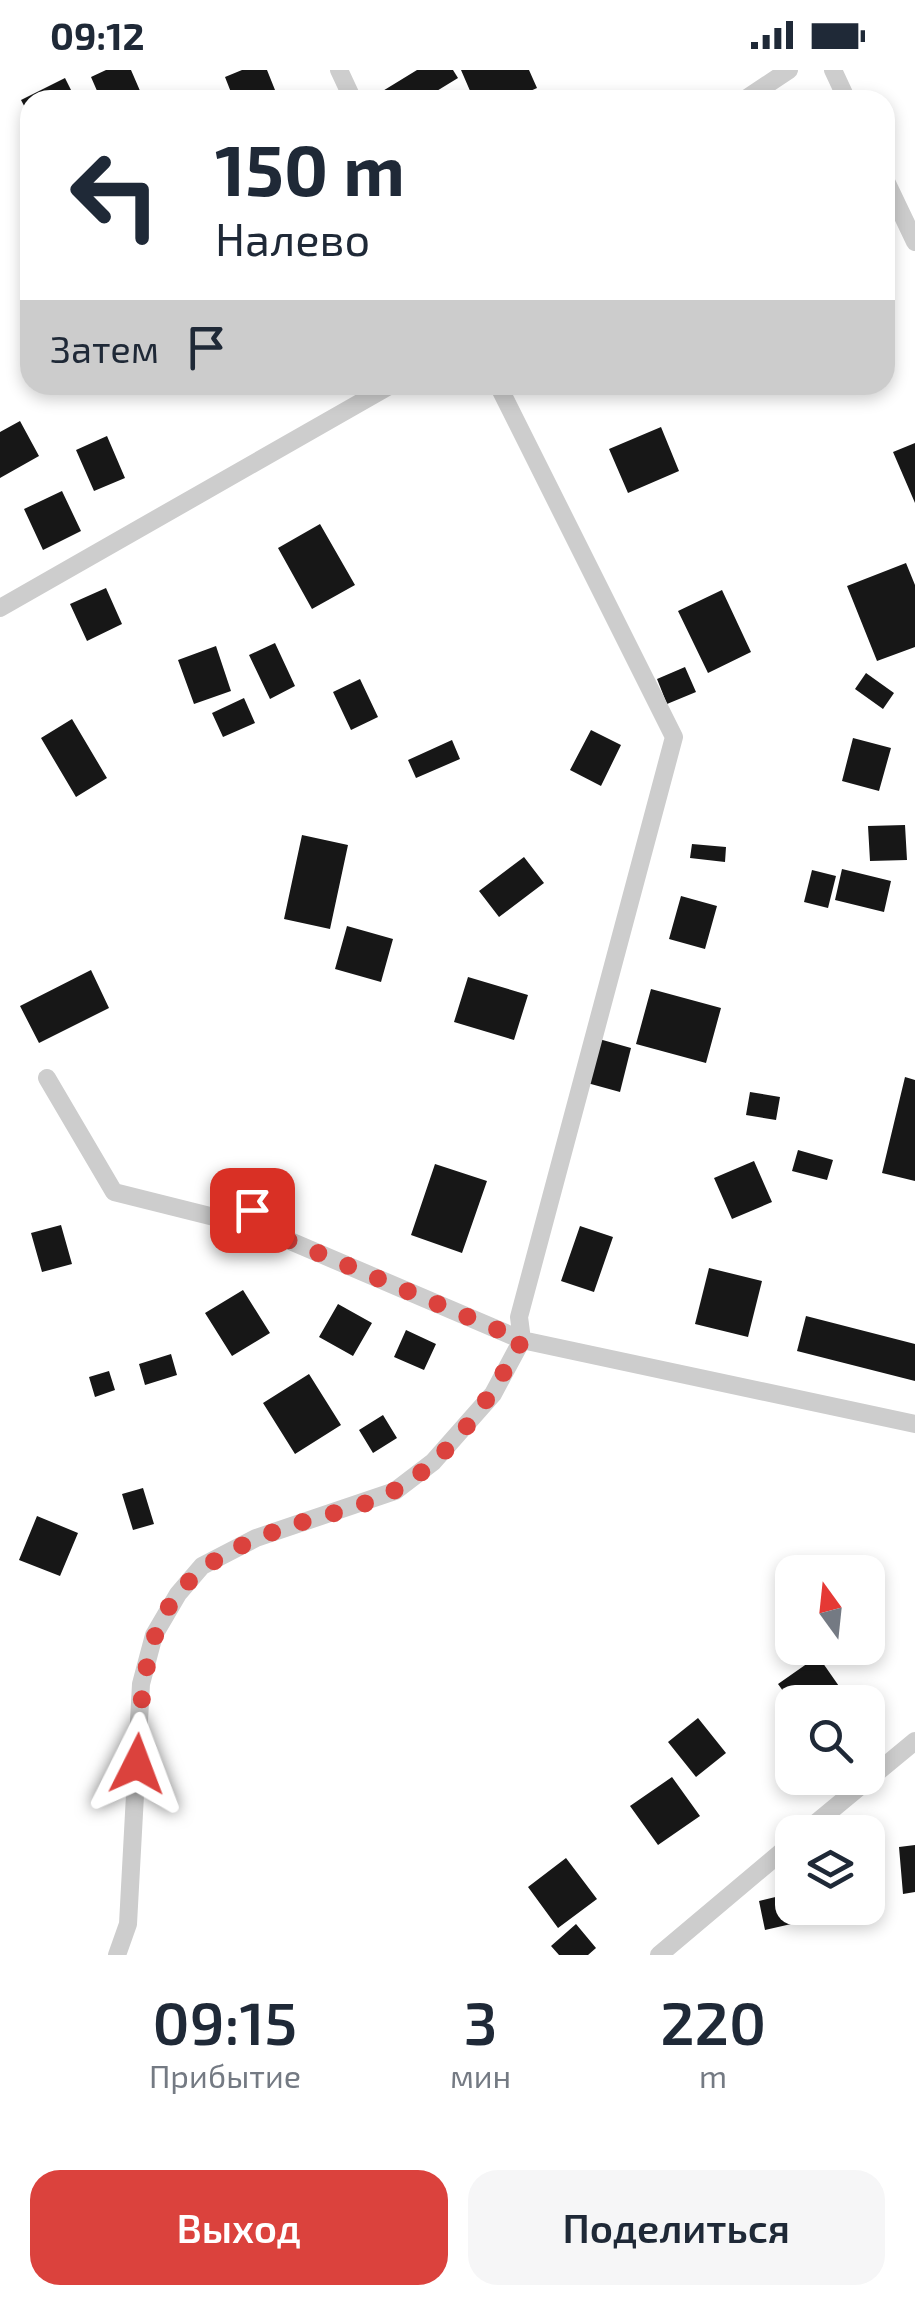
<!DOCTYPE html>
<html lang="ru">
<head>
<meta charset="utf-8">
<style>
	:root { --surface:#fff; --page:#f6f6f7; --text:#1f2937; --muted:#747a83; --accent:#db423d }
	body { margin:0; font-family:"Exo 2",sans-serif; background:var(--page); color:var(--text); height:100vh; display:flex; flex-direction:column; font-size:38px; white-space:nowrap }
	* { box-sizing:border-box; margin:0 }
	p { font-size:32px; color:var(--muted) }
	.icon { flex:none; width:55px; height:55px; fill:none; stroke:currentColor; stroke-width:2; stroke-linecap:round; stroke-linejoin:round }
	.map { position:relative; height:1885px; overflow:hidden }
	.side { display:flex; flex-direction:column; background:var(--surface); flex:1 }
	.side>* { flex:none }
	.hud { position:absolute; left:20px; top:20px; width:875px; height:305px; border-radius:30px; box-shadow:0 5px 15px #0003; background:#fff; color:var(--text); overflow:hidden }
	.needle { width:65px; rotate:345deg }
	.fabs { position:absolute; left:775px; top:1485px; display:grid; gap:20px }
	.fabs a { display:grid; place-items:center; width:110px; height:110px; border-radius:20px; background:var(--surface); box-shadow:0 5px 15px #0003; font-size:50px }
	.pin { position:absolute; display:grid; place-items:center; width:85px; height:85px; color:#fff; margin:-42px; border-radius:20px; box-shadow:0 5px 15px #0006 }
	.me { position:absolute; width:110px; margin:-55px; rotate:3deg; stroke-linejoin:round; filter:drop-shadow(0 0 8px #0008) }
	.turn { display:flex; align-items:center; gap:35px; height:210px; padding:0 30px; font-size:45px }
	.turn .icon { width:130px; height:130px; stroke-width:2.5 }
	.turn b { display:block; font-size:70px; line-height:85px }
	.then { display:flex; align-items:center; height:95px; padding:0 30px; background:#0003; gap:20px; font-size:38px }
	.eta { display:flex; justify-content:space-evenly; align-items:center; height:170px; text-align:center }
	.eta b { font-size:60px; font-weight:600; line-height:70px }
	.action { display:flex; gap:20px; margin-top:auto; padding:20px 30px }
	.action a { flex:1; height:115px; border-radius:30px; background:var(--accent); color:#fff; font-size:40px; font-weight:600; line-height:115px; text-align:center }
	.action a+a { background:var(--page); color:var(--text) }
	.status { display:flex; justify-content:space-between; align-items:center; height:70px; padding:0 50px; background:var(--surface); direction:ltr }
	.status svg { height:28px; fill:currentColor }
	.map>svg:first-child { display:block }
	.building { fill:#171717 }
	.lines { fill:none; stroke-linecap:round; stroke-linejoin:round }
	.service { stroke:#cdcdcd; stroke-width:18 }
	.route { stroke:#db423d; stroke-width:18; stroke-dasharray:0 32.4 }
</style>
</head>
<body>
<div class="status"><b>09:12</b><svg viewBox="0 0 49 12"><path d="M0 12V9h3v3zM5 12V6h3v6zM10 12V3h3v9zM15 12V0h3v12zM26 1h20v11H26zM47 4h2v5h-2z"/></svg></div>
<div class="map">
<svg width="915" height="1885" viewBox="0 0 915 1885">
	<rect width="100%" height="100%" fill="#fff"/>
	<!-- building -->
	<path class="building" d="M 106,0 L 131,0 L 144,30 L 101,30 L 91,7 Z
		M 242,0 L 267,0 L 279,30 L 234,30 L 225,7 Z
		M 417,0 L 453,0 L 458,8 L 422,30 L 368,30 Z
		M 461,0 L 529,0 L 537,18 L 510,30 L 474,30 Z
		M 65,8 L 76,30 L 30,30 L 30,47 L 21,30 Z
		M 20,351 L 39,386 L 0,408 L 0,362 Z
		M 661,357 L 679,401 L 628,423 L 609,379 Z
		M 107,366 L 125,408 L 94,421 L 76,380 Z
		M 915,373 L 915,433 L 893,382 Z
		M 62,421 L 81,461 L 43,480 L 24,439 Z
		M 320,454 L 355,515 L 312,539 L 278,478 Z
		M 906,493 L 915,515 L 915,577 L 877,591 L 847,516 Z
		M 106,518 L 122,554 L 87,571 L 70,534 Z
		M 722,520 L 751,582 L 708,603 L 678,541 Z
		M 275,573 L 295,616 L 270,629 L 249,585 Z
		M 216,576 L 231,621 L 194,634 L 178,590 Z
		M 685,597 L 696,622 L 667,634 L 657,609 Z
		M 866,603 L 894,623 L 883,639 L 855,619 Z
		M 360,609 L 378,647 L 351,660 L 333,622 Z
		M 244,628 L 255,653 L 223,667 L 212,643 Z
		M 72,649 L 107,708 L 76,727 L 41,668 Z
		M 591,660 L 621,675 L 601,716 L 570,700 Z
		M 853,668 L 891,678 L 879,721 L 842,711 Z
		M 452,670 L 460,689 L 416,708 L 408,690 Z
		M 905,755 L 907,790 L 870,791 L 868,756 Z
		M 302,765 L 348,775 L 330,859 L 284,849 Z
		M 692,774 L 726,777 L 725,792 L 690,788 Z
		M 524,787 L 544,813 L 499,847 L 479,821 Z
		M 842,799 L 891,811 L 884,842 L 835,830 Z
		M 812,800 L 836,806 L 828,838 L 804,832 Z
		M 681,826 L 717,836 L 705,879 L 669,869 Z
		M 347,856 L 393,869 L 381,912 L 335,899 Z
		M 91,900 L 109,938 L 39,973 L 20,936 Z
		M 468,907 L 528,925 L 514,970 L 454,952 Z
		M 651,919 L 721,938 L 706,993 L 636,974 Z
		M 592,967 L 631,978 L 620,1022 L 580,1011 Z
		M 905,1007 L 915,1010 L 915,1111 L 882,1103 Z
		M 750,1022 L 780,1027 L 776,1050 L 746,1045 Z
		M 798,1080 L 833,1090 L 827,1110 L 792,1101 Z
		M 754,1091 L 772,1132 L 732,1149 L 714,1108 Z
		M 435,1094 L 487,1111 L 462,1183 L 411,1165 Z
		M 61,1155 L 72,1194 L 42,1202 L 31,1163 Z
		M 580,1156 L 613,1167 L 594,1222 L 561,1211 Z
		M 709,1198 L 762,1211 L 748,1267 L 695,1254 Z
		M 243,1220 L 270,1263 L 232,1286 L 205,1243 Z
		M 338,1234 L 372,1253 L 353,1286 L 319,1267 Z
		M 806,1246 L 915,1274 L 915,1311 L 797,1281 Z
		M 406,1260 L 436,1274 L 424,1300 L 394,1287 Z
		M 171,1284 L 177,1305 L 145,1315 L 139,1294 Z
		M 109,1301 L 115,1320 L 95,1327 L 89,1307 Z
		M 309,1304 L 341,1355 L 295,1384 L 263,1333 Z
		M 383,1345 L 397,1368 L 373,1383 L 359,1360 Z
		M 143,1418 L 154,1454 L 133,1460 L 122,1424 Z
		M 37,1446 L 78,1463 L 60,1506 L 19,1490 Z
		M 818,1586 L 850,1632 L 791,1632 L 778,1614 Z
		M 698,1648 L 726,1683 L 696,1707 L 668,1672 Z
		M 672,1707 L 700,1746 L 658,1775 L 630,1736 Z
		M 915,1775 L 915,1822 L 903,1824 L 899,1777 Z
		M 566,1788 L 597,1829 L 558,1858 L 528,1817 Z
		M 792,1823 L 792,1838 L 810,1838 L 813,1849 L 765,1860 L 759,1831 Z
		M 576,1854 L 596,1878 L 588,1885 L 559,1885 L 551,1876 Z"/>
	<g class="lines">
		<!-- service -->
		<path class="service" d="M 339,0 L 353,30
			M 833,0 L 847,30
			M 744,30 L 789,0
			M 885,109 L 915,172
			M 498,315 L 674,667 L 519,1247 L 522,1270
			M 0,538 L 391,315
			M 47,1008 L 114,1122 L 262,1159
			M 252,1140 L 262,1159 L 522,1270
			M 805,1762 L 915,1671
			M 117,1885 L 128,1854 L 141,1614 L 154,1565 L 178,1524 L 202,1496 L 256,1468 L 395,1421 L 433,1392 L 493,1324 L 522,1270 L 915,1354
			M 659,1885 L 792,1773"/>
	</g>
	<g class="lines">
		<!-- route -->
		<path class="route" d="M 137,1694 C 144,1557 157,1500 296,1454 C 328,1444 368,1436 397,1419 C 453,1386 492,1326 522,1270 L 262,1159 L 252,1140"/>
	</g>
</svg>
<div class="fabs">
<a><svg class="needle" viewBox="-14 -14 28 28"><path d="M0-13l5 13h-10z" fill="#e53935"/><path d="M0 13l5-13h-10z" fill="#747a83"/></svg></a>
<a><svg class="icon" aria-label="search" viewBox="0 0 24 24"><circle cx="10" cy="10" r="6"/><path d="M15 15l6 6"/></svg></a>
<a><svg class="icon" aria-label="layers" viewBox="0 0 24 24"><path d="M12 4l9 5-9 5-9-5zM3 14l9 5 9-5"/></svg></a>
</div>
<div class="pin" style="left:252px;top:1140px;background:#d93025"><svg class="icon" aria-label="arrive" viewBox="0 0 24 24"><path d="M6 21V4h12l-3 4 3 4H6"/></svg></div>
<svg class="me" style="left:137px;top:1694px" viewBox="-20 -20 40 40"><path d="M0-17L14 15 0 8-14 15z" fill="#db423d" stroke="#fff" stroke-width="4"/></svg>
<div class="hud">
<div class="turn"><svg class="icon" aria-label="left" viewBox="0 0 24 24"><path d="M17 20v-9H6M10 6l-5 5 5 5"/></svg><div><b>150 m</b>Налево</div></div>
<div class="then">Затем<svg class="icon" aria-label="arrive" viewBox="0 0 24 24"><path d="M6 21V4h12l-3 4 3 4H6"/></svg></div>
</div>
</div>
<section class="side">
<div class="eta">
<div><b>09:15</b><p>Прибытие</p></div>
<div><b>3</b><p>мин</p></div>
<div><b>220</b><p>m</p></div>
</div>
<div class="action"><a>Выход</a><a>Поделиться</a></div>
</section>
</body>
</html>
